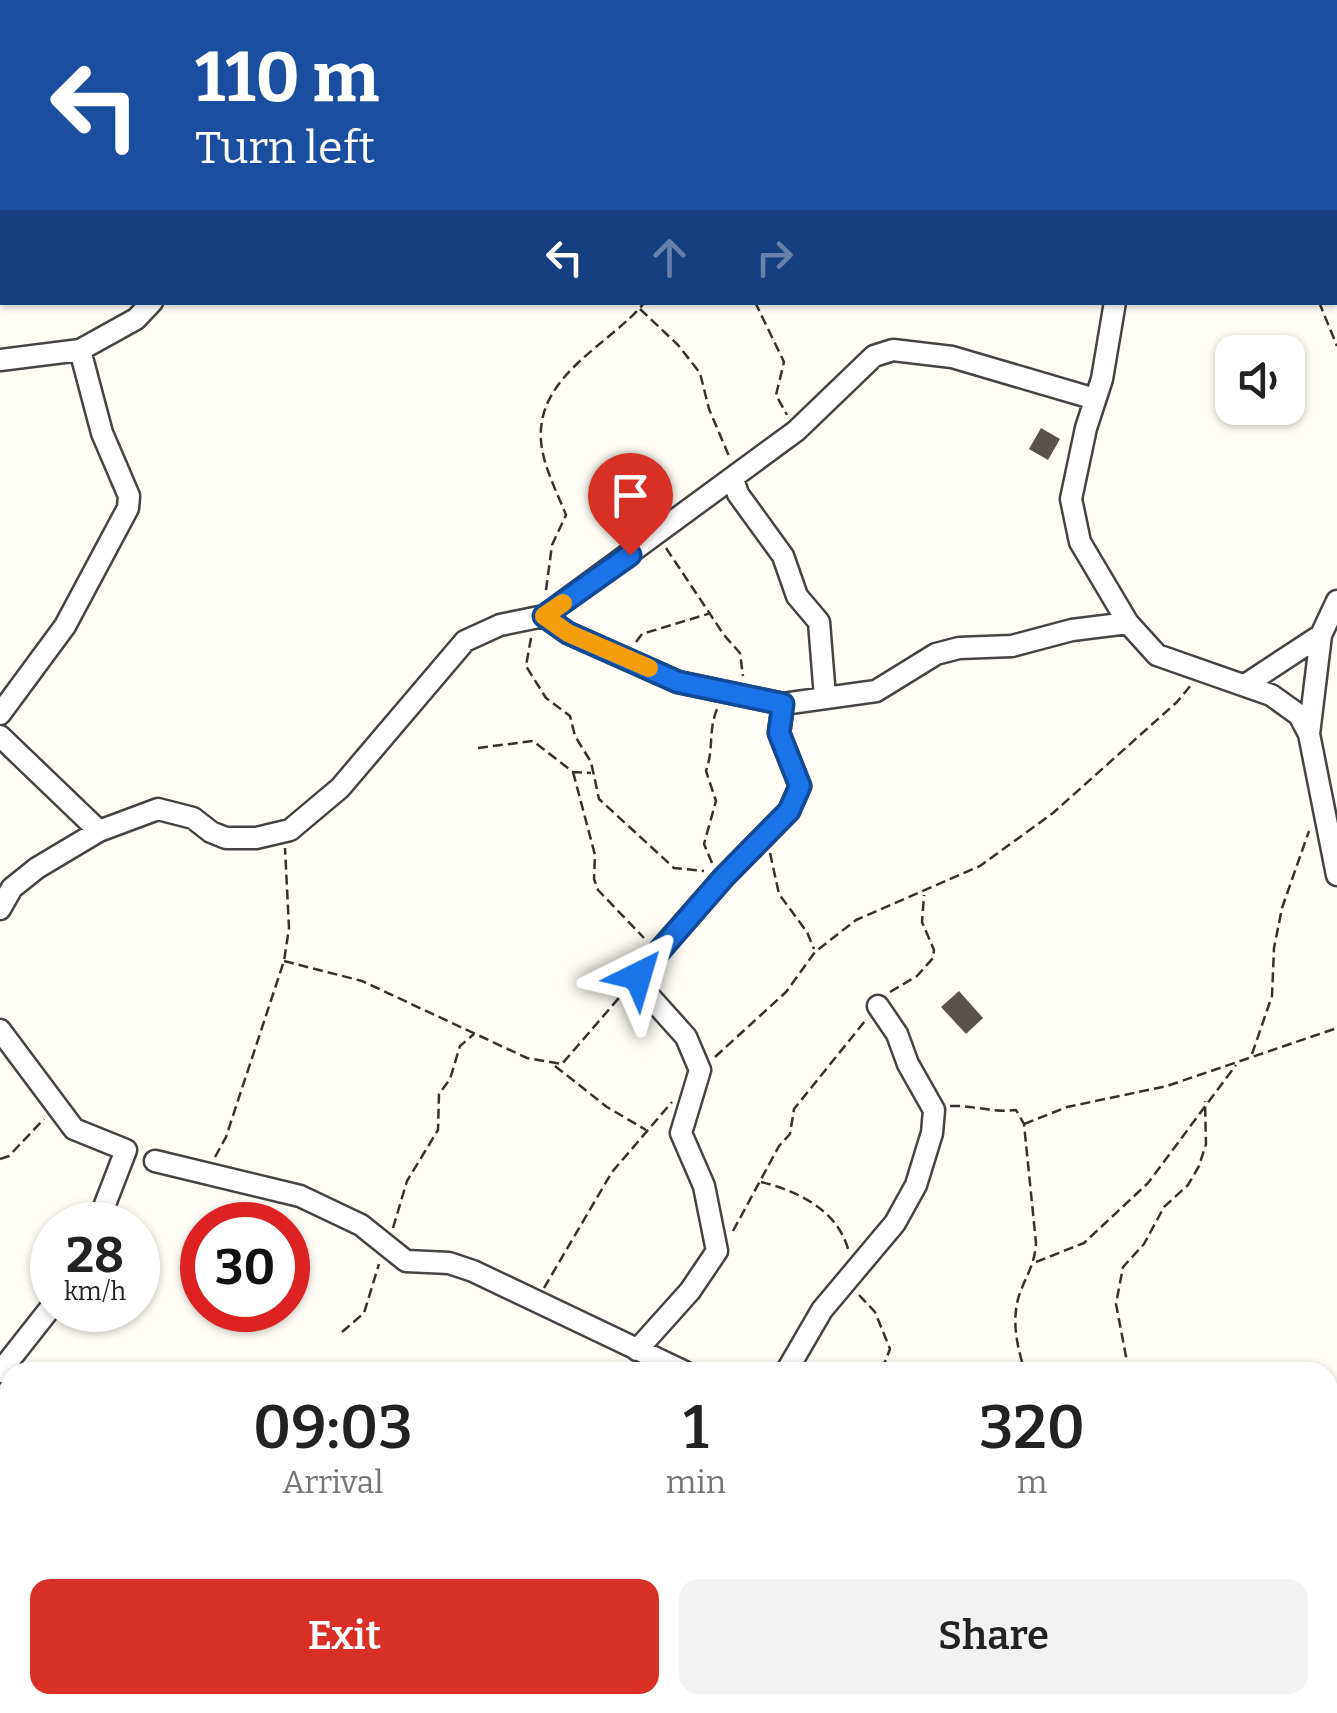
<!DOCTYPE html>
<html lang="en">
<head>
<meta charset="utf-8">
<style>
	:root { --surface:#fff; --page:#f2f2f2; --text:#222; --muted:#767676; --accent:#d93025 }
	body { margin:0; font-family:Bitter,serif; background:var(--page); color:var(--text); height:100vh; display:flex; flex-direction:column; font-size:38px; white-space:nowrap }
	* { box-sizing:border-box; margin:0 }
	p { font-size:32px; color:var(--muted) }
	.icon { flex:none; width:55px; height:55px; fill:none; stroke:currentColor; stroke-width:2; stroke-linecap:round; stroke-linejoin:round }
	.map { position:relative; flex:1; overflow:hidden }
	.side { position:absolute; left:0px; top:1362px; width:1338px; height:352px; display:flex; flex-direction:column; background:var(--surface); border-radius:30px 30px 0 0; box-shadow:0 2px 8px #0004 }
	.side>* { flex:none }
	.top-card { position:absolute; left:0px; top:0px; width:1338px; height:305px; box-shadow:0 2px 8px #0004; background:#1a4fa0; color:#fff; overflow:hidden }
	.buttons { position:absolute; left:1215px; top:335px; display:grid; gap:20px }
	.buttons a { display:grid; place-items:center; width:90px; height:90px; border-radius:20px; background:var(--surface); box-shadow:0 2px 8px #0004; font-size:50px }
	.speed { position:absolute; left:30px; top:1202px; display:flex; gap:20px; font-size:50px; font-weight:700; text-align:center }
	.speed>* { display:grid; place-content:center; width:130px; height:130px; border-radius:50%; background:var(--surface); box-shadow:0 2px 8px #0004; line-height:1 }
	.speed small { font-size:25px; font-weight:400 }
	.speed .limit { border:15px solid #d22; background:#fff; color:#111 }
	.pin { position:absolute; display:grid; place-items:center; width:85px; height:85px; color:#fff; margin:-102px -42px; border-radius:50% 50% 50% 0; rotate:-45deg; box-shadow:0 0 10px #0007 }
	.pin .icon { rotate:45deg }
	.me { position:absolute; width:110px; margin:-55px; rotate:40deg; stroke-linejoin:round; filter:drop-shadow(0 0 8px #0008) }
	.turn { display:flex; align-items:center; gap:35px; height:210px; padding:0 30px; font-size:45px }
	.turn .icon { width:130px; height:130px; stroke-width:2.5 }
	.turn b { display:block; font-size:70px; line-height:85px }
	.lanes { display:flex; align-items:center; height:95px; padding:0 30px; background:#0003; justify-content:center; gap:50px; direction:ltr }
	.lanes .off { opacity:.35 }
	.eta { display:flex; justify-content:space-evenly; align-items:center; height:170px; text-align:center }
	.eta b { font-size:60px; font-weight:600; line-height:70px }
	.primary-button { display:flex; gap:20px; margin-top:auto; padding:20px 30px }
	.primary-button a { flex:1; height:115px; border-radius:20px; background:var(--accent); color:#fff; font-size:40px; font-weight:600; line-height:115px; text-align:center }
	.primary-button a+a { background:var(--page); color:var(--text) }
	.map>svg:first-child { display:block }
	.building { fill:#5a524d }
	.lines { fill:none; stroke-linecap:round; stroke-linejoin:round }
	.minor-casing { stroke:#444; stroke-width:25 }
	.path { stroke:#333; stroke-width:2.5; stroke-dasharray:10 5; stroke-linecap:butt }
	.minor { stroke:#fff; stroke-width:20 }
	.route-casing { stroke:#114b97; stroke-width:25 }
	.route { stroke:#1a73e8; stroke-width:18 }
	.slow { stroke:#f59e0b; stroke-width:18 }
</style>
</head>
<body>
<div class="map">
<svg width="1337" height="1713" viewBox="0 0 1337 1713">
	<rect width="100%" height="100%" fill="#fffdf5"/>
	<!-- building -->
	<path class="building" d="M 1041,428 L 1060,439 L 1048,460 L 1029,449 Z
		M 959,991 L 983,1018 L 966,1034 L 941,1007 Z"/>
	<g class="lines">
		<!-- minor casing -->
		<g class="minor-casing">
			<path id="minor" d="M 190,0 L 190,2
				M 1086,0 L 1086,2
				M 751,2 L 755,0
				M 0,29 L 2,29
				M 0,213 L 2,214
				M 1115,302 L 1102,379 L 1086,428 L 1071,499 L 1080,542 L 1128,623 L 1157,655 L 1271,695 L 1299,715 L 1309,734 L 1337,875
				M 0,360 L 80,350 L 136,319 L 152,302
				M 733,479 L 738,494 L 783,556 L 797,596 L 819,622 L 825,697
				M 544,616 L 568,633 L 678,682 L 783,704 L 876,691 L 936,654 L 959,648 L 1012,646 L 1072,630 L 1128,623
				M 1245,685 L 1321,635
				M 0,714 L 65,626 L 128,508 L 129,496 L 102,433 L 80,350
				M 1309,734 L 1321,635 L 1337,601
				M 0,736 L 99,831
				M 0,909 L 12,888 L 37,868 L 99,831 L 158,809 L 193,818 L 211,832 L 226,838 L 256,838 L 290,830 L 340,788 L 465,641 L 500,625 L 544,616 L 796,431 L 874,356 L 893,350 L 952,357 L 1095,399
				M 0,1030 L 74,1129 L 126,1150 L 97,1225
				M 155,1161 L 300,1196 L 361,1225 L 406,1261 L 449,1263 L 473,1271 L 685,1372
				M 637,1350 L 690,1291 L 717,1251 L 704,1186 L 681,1133 L 700,1070 L 686,1037 L 642,988 L 637,976 L 724,877 L 789,811 L 800,786 L 779,733 L 783,704
				M 0,1372 L 52,1306
				M 786,1372 L 822,1310 L 895,1223 L 916,1185 L 932,1133 L 934,1110 L 908,1064 L 897,1034 L 878,1006
				M 1328,1657 L 1337,1661
				M 847,1705 L 847,1713
				M 511,1713 L 523,1705"/>
		</g>
		<!-- path -->
		<path class="path" d="M 1173,0 L 1175,2
			M 59,2 L 59,0
			M 810,2 L 811,0
			M 1335,122 L 1337,119
			M 1335,181 L 1337,182
			M 0,242 L 2,242
			M 755,302 L 784,362 L 776,395 L 787,415
			M 1319,302 L 1337,346
			M 640,309 L 678,345 L 700,373 L 709,409 L 729,456
			M 666,548 L 724,635 L 740,653 L 743,676
			M 546,590 L 552,545 L 566,515 C 557,492 543,466 541,441 C 536,375 610,345 645,302
			M 531,638 L 526,666 L 546,698 L 570,716 L 575,736 L 591,762 L 599,799 L 674,868 L 704,871
			M 636,642 L 642,634 L 711,613
			M 478,748 L 533,741 L 573,772 L 591,773
			M 573,772 L 595,855 L 594,879 L 598,890 L 644,938
			M 770,853 L 779,894 L 807,932 L 814,949
			M 712,863 L 704,844 L 716,801 L 706,771 C 714,749 708,731 717,709
			M 284,961 L 362,981 L 527,1058 L 562,1064 L 624,992
			M 890,992 L 917,976 L 933,958 L 934,950 L 922,922 L 924,895
			M 1252,1054 L 1272,996 L 1274,948 L 1282,908 L 1309,831
			M 715,1057 L 786,992 L 815,952 L 856,920 L 980,866 L 1053,813 L 1177,702 L 1191,685
			M 555,1066 L 607,1107 L 646,1130
			M 950,1106 C 973,1105 993,1113 1016,1110 L 1024,1124 L 1036,1243 C 1035,1262 1028,1273 1021,1290 C 1010,1318 1017,1346 1025,1372
			M 1024,1124 L 1067,1107 L 1167,1086 L 1337,1028
			M 215,1157 L 226,1137 L 284,961 L 289,928 L 285,848
			M 0,1159 L 9,1156 L 44,1119
			M 761,1182 C 798,1191 837,1210 848,1249
			M 393,1228 L 407,1181 L 438,1130 L 439,1094 L 450,1079 L 460,1046 L 474,1034
			M 733,1231 L 779,1146 L 790,1134 L 794,1109 L 865,1021
			M 1036,1262 L 1084,1243 L 1148,1183 L 1236,1065
			M 544,1288 L 612,1172 L 672,1102
			M 859,1295 L 875,1312 L 890,1349 L 881,1372
			M 342,1332 L 364,1313 L 379,1264
			M 1129,1372 L 1116,1304 L 1123,1267 L 1144,1244 L 1164,1207 L 1188,1185 L 1199,1166 L 1206,1144 L 1205,1101
			M 1328,1525 L 1337,1517
			M 1328,1575 L 1337,1576
			M 0,1657 L 10,1661
			M 455,1705 L 457,1713
			M 1103,1705 L 1104,1713
			M 35,1713 L 43,1705"/>
		<!-- minor -->
		<use href="#minor" class="minor"/>
	</g>
	<g class="lines">
		<!-- route casing -->
		<g class="route-casing">
			<path id="route" d="M 630,555 L 544,616 L 568,633 L 678,682 L 783,704 L 779,733 L 800,786 L 789,811 L 724,877 L 638,976"/>
		</g>
		<!-- route -->
		<use href="#route" class="route"/>
		<!-- slow -->
		<path class="slow" d="M 563,603 L 544,616 L 568,633 L 649,668"/>
	</g>
</svg>
<div class="buttons">
<a><svg class="icon" aria-label="sound" viewBox="0 0 24 24"><path d="M4 9h4l5-4v14l-5-4H4zM17 9q2 3 0 6"/></svg></a>
</div>
<div class="speed"><div>28<small>km/h</small></div><div class="limit">30</div></div>
<div class="pin" style="left:630px;top:555px;background:#d93025"><svg class="icon" aria-label="arrive" viewBox="0 0 24 24"><path d="M6 21V4h12l-3 4 3 4H6"/></svg></div>
<svg class="me" style="left:638px;top:976px" viewBox="-20 -20 40 40"><path d="M0-17L14 15 0 8-14 15z" fill="#1a73e8" stroke="#fff" stroke-width="4"/></svg>
<div class="top-card">
<div class="turn"><svg class="icon" aria-label="left" viewBox="0 0 24 24"><path d="M17 20v-9H6M10 6l-5 5 5 5"/></svg><div><b>110 m</b>Turn left</div></div>
<div class="lanes"><svg class="icon" aria-label="left" viewBox="0 0 24 24"><path d="M17 20v-9H6M10 6l-5 5 5 5"/></svg><svg class="icon off" aria-label="ahead" viewBox="0 0 24 24"><path d="M12 20V5M6 11l6-6 6 6"/></svg><svg class="icon off" aria-label="right" viewBox="0 0 24 24"><path d="M7 20v-9h11M14 6l5 5-5 5"/></svg></div>
</div>
<section class="side">
<div class="eta">
<div><b>09:03</b><p>Arrival</p></div>
<div><b>1</b><p>min</p></div>
<div><b>320</b><p>m</p></div>
</div>
<div class="primary-button"><a>Exit</a><a>Share</a></div>
</section>
</div>
</body>
</html>
